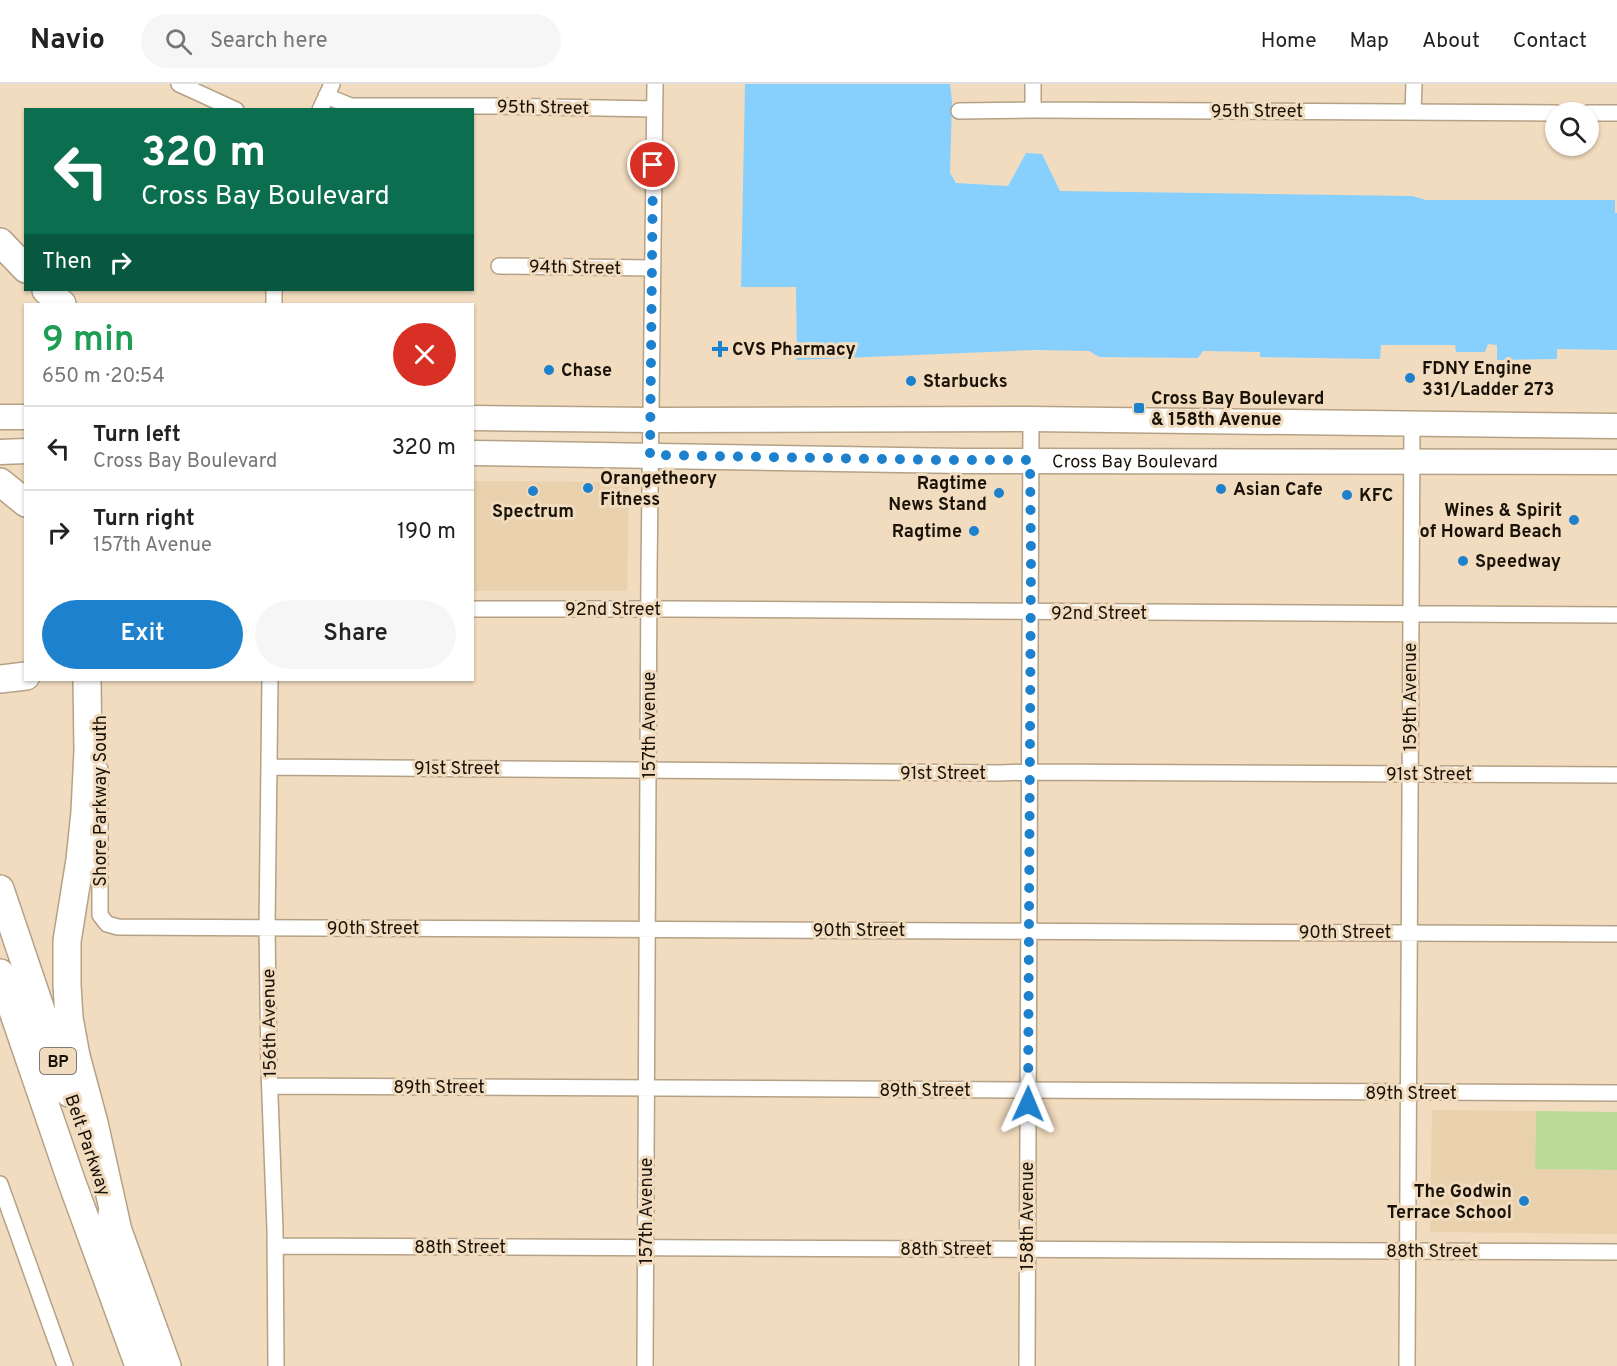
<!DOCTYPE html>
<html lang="en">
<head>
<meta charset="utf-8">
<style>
	:root { --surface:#fff; --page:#f6f6f6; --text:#222; --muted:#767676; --line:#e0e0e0; --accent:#1e81cd }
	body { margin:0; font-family:Overpass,sans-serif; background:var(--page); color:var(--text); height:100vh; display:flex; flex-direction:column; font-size:22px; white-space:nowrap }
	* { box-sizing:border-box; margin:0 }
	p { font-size:20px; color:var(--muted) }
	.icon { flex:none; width:33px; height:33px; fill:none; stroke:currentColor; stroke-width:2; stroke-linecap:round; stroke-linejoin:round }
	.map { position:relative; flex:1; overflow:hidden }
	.panel { position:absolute; left:24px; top:219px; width:450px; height:378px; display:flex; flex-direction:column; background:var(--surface); border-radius:0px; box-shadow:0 2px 4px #0004 }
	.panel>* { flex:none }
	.hud { position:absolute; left:24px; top:24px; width:450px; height:183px; border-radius:0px; box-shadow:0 2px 4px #0004; background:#0b6e4f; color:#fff; overflow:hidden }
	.tools { position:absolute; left:1545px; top:18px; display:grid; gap:12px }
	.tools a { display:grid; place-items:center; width:54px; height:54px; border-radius:50%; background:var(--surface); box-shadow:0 2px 4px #0004; font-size:30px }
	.pin { position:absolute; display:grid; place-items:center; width:51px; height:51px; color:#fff; margin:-26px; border:3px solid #fff; border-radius:50%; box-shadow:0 2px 6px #0007 }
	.me { position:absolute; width:66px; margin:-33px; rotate:1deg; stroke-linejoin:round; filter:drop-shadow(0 0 4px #0008) }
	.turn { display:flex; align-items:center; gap:21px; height:126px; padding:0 18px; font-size:27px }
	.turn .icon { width:78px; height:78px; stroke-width:2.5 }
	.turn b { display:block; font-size:42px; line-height:51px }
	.then { display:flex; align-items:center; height:57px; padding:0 18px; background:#0003; gap:12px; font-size:22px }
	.round { display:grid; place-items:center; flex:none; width:63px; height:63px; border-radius:32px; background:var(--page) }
	.head { display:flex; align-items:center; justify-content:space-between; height:102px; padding:0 18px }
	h1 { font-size:36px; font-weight:600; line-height:45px; color:#1e9e55 }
	.cta { display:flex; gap:12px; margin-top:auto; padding:12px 18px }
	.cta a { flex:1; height:69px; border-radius:36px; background:var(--accent); color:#fff; font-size:24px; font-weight:600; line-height:69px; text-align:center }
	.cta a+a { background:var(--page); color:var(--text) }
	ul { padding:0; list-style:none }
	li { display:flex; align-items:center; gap:18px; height:84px; padding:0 18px; border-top:2px solid var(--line) }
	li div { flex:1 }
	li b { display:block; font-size:22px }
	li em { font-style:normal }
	header { display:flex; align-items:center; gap:36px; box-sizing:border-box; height:84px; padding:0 30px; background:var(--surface); border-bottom:2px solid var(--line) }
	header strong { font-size:28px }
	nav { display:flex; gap:33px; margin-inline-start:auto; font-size:21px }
	.search { width:420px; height:54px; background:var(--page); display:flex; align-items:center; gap:15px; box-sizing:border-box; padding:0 21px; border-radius:33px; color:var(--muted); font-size:22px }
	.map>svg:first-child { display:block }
	.built { fill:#ead1ad }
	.green { fill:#bada98 }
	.water { fill:#87d0fd }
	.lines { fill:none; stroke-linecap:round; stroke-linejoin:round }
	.minor-casing { stroke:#b5a185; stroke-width:18 }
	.primary-casing { stroke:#b5a185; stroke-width:27 }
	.motorway-casing { stroke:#b5a185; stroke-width:30 }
	.minor { stroke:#fff; stroke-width:15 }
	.primary { stroke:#fff; stroke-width:24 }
	.motorway { stroke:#fff; stroke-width:27 }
	.route { stroke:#1e81cd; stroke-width:10; stroke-dasharray:0 18 }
	.poi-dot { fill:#1e81cd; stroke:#f2dcbf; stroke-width:2 }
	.labels { text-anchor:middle; stroke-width:6; stroke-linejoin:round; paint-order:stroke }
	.shield { fill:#f2dcbf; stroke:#5a4f3f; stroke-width:1.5 }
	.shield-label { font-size:16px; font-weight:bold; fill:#191208 }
	.street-label { font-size:18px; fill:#191208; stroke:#f2dcbf }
	.poi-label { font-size:18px; font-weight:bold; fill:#191208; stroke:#f2dcbf; text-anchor:start }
</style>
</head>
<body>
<header>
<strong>Navio</strong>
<div class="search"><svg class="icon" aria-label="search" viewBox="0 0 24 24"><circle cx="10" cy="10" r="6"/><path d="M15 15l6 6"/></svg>Search here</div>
<nav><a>Home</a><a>Map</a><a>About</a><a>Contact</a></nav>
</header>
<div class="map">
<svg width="1617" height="1282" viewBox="0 0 1617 1282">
	<rect width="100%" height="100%" fill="#f2dcbf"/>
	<!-- built -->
	<path class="built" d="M 473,397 L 629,398 L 627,507 L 473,507 Z
		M 1432,1026 L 1536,1027 L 1535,1085 L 1617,1086 L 1617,1150 L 1430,1148 Z"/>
	<!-- green -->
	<path class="green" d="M 1536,1027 L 1617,1028 L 1617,1086 L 1535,1085 Z"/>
	<!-- water -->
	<path class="water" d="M 745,0 L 950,0 L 952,17 L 950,89 L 956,99 L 1008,102 L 1026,69 L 1042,70 L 1060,107 L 1412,112 L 1426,116 L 1615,116 L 1615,129 L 1617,129 L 1617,266 L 1557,265 L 1557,275 L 1497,276 L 1497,261 L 1488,260 L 1485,268 L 1456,268 L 1455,261 L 1381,261 L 1380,275 L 1260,273 L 1260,268 L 1203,267 L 1198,274 L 1099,273 L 1089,267 L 1035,266 L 797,276 L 796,203 L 741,203 Z"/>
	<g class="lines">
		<!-- minor casing -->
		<g class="minor-casing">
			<path id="minor" d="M 179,0 L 236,26
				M 326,12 L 351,22 L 496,22 L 654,25
				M 320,26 L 332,0
				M 1033,26 L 1033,0
				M 959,27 L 1033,26 L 1556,29
				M 1413,28 L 1414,0
				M 1588,29 L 1617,29
				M 499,182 L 651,184
				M 274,220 L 274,206
				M 472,525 L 669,525 L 1617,531
				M 270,596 L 267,843 L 269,986 L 275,1146 L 276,1282
				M 269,683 L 999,689 L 1029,688 L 1617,691
				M 100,685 L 100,831 L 107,840 L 118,843 L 1617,850
				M 270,1002 L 1617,1009
				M 0,1100 L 65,1282
				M 276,1162 L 1617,1168
				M 645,1282 L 649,487 L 655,0
				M 1027,1282 L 1031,335
				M 1407,1282 L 1412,339"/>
		</g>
		<!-- primary casing -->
		<g class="primary-casing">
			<g id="primary">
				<path d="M 0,333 L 26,333"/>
				<path d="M 472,334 L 651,336 L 1031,335 L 1617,342"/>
				<path d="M 0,368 L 26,367"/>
				<path id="s1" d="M 472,369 L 962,377 L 1617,378"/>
			</g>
		</g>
		<!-- motorway casing -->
		<g class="motorway-casing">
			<path id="motorway" d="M 0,158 L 26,185
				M 46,206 L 62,220
				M 0,398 L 26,419
				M 0,595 L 26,592
				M 87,596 L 88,667 L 85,728 L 80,776 L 67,857 L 67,901 L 69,934 L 76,972 L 94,1039 L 118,1147
				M 0,805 L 69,1009
				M 0,889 L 71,1096 L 139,1282
				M 112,1130 L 167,1282"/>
		</g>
		<!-- minor -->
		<use href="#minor" class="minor"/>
		<!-- primary -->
		<use href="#primary" class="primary"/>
		<!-- motorway -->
		<use href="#motorway" class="motorway"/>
	</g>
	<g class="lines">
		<!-- route -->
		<path class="route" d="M 653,81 L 650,371 L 940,376 L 1030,376 L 1031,473 L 1028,1020"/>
	</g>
	<!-- markers -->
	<g class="poi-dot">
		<path d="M717 256h6v6h6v6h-6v6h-6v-6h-6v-6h6z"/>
		<circle cx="549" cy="286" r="6"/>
		<circle cx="1410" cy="294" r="6"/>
		<circle cx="911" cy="297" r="6"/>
		<rect x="1133" y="318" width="12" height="12" rx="3"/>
		<circle cx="588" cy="404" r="6"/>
		<circle cx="1221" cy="405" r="6"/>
		<circle cx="533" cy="407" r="6"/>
		<circle cx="999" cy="409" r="6"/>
		<circle cx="1347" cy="411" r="6"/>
		<circle cx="1574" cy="436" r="6"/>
		<circle cx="974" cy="447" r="6"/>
		<circle cx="1463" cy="477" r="6"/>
		<circle cx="1524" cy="1117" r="6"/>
	</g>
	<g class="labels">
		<!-- shield labels -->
		<rect class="shield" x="40" y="964" width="36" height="26" rx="4.5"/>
		<g class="shield-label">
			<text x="58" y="983">BP</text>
		</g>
		<!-- street labels -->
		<g class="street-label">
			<text transform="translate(543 23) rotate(1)" y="6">95th Street</text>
			<text x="1257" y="33">95th Street</text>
			<text transform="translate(575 183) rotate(1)" y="6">94th Street</text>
			<text dy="6" stroke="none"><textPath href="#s1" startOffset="663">Cross Bay Boulevard</textPath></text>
			<text x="613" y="531">92nd Street</text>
			<text x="1099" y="535">92nd Street</text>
			<text transform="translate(1410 613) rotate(-90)" y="6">159th Avenue</text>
			<text transform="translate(649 641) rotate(-90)" y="6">157th Avenue</text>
			<text x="457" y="690">91st Street</text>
			<text x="943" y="695">91st Street</text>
			<text x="1429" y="696">91st Street</text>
			<text transform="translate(100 717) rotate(-90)" y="6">Shore Parkway South</text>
			<text x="373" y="850">90th Street</text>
			<text x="859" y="852">90th Street</text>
			<text x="1345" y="854">90th Street</text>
			<text transform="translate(269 939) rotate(-91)" y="6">156th Avenue</text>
			<text x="439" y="1009">89th Street</text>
			<text x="925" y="1012">89th Street</text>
			<text x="1411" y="1015">89th Street</text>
			<text transform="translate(88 1061) rotate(71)" y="6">Belt Parkway</text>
			<text transform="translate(646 1127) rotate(-90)" y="6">157th Avenue</text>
			<text transform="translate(1027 1132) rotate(-90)" y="6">158th Avenue</text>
			<text x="460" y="1169">88th Street</text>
			<text x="946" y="1171">88th Street</text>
			<text x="1432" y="1173">88th Street</text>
		</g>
		<!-- poi labels -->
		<g class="poi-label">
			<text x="732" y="271">CVS Pharmacy</text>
			<text x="1422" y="290">FDNY Engine<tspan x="1422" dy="21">331/Ladder 273</tspan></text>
			<text x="561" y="292">Chase</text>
			<text x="923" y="303">Starbucks</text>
			<text x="1151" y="320">Cross Bay Boulevard<tspan x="1151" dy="21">&amp; 158th Avenue</tspan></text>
			<text x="600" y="400">Orangetheory<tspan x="600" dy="21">Fitness</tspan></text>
			<text x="987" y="405" text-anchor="end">Ragtime<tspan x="987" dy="21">News Stand</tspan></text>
			<text x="1233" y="411">Asian Cafe</text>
			<text x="1359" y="417">KFC</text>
			<text x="1562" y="432" text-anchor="end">Wines &amp; Spirit<tspan x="1562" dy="21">of Howard Beach</tspan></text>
			<text x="533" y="433" text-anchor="middle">Spectrum</text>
			<text x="962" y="453" text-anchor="end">Ragtime</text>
			<text x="1475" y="483">Speedway</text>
			<text x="1512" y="1113" text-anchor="end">The Godwin<tspan x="1512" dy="21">Terrace School</tspan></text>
		</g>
	</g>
</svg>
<div class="tools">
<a><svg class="icon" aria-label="search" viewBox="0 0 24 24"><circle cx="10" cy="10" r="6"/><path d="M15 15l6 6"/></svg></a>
</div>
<div class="pin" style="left:653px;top:81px;background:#d93025"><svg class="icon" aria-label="arrive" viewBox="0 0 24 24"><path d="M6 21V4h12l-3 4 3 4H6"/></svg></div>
<svg class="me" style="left:1028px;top:1020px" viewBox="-20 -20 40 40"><path d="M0-17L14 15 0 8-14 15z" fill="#1e81cd" stroke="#fff" stroke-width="4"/></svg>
<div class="hud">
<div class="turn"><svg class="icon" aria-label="left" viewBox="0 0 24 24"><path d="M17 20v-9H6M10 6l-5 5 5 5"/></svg><div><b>320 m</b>Cross Bay Boulevard</div></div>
<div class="then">Then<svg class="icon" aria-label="right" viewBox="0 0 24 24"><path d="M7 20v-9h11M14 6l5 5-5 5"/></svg></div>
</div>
<section class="panel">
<div class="head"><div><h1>9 min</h1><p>650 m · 20:54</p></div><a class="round" style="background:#d93025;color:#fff"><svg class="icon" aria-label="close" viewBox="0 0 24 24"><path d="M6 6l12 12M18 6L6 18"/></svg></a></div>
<ul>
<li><svg class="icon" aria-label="left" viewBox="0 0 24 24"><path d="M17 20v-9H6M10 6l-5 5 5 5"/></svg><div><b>Turn left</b><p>Cross Bay Boulevard</p></div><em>320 m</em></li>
<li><svg class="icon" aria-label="right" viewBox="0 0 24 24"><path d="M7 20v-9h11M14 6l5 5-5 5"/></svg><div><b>Turn right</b><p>157th Avenue</p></div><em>190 m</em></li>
</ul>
<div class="cta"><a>Exit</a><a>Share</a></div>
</section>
</div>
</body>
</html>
